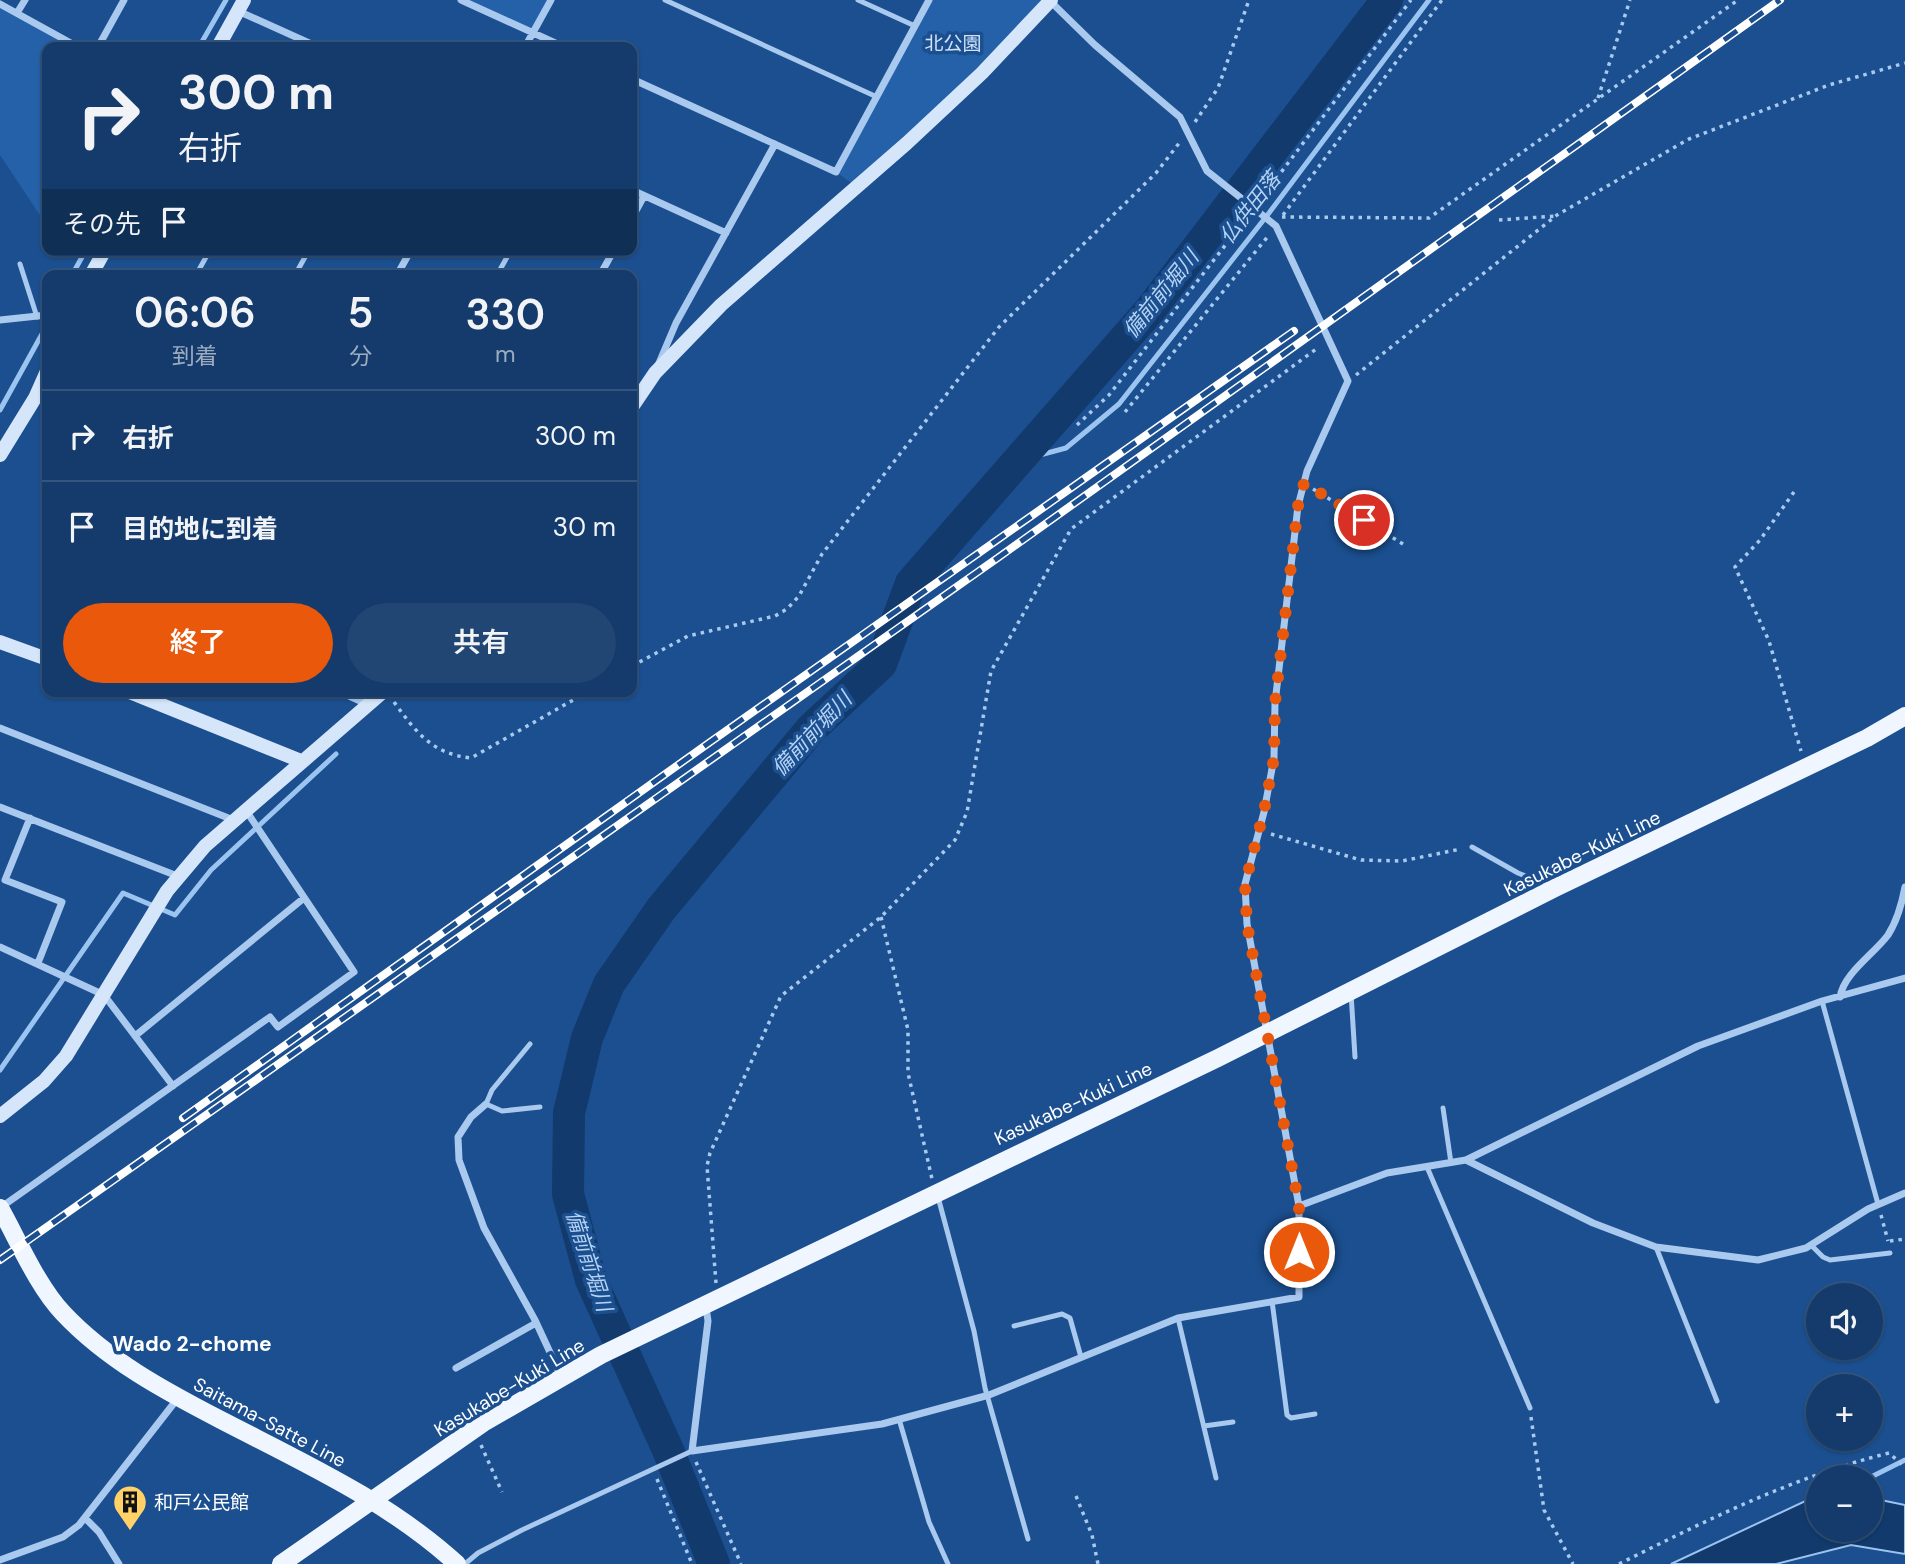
<!DOCTYPE html>
<html lang="ja">
<head>
<meta charset="utf-8">
<style>
	:root { --surface:#143b6b; --page:#214673; --text:#f1f3f6; --muted:#9dadc1; --line:#33557e; --accent:#ea580c }
	body { margin:0; font-family:"DM Sans","Noto Sans JP",sans-serif; background:var(--page); color:var(--text); height:100vh; display:flex; flex-direction:column; font-size:26px; white-space:nowrap }
	* { box-sizing:border-box; margin:0 }
	p { font-size:23px; color:var(--muted) }
	.icon { flex:none; width:38px; height:38px; fill:none; stroke:currentColor; stroke-width:2; stroke-linecap:round; stroke-linejoin:round }
	.map { position:relative; flex:1; overflow:hidden }
	.side { position:absolute; left:42px; top:270px; width:595px; height:427px; display:flex; flex-direction:column; background:var(--surface); border-radius:14px; box-shadow:0 2px 5px #0004,0 0 0 2px var(--line) }
	.side>* { flex:none }
	.banner { position:absolute; left:42px; top:42px; width:595px; height:214px; border-radius:14px; box-shadow:0 2px 5px #0004,0 0 0 2px var(--line); background:#143b6b; color:var(--text); overflow:hidden }
	.tools { position:absolute; left:1806px; top:1283px; display:grid; gap:14px }
	.tools a { display:grid; place-items:center; width:77px; height:77px; border-radius:50%; background:var(--surface); box-shadow:0 2px 5px #0004,0 0 0 2px var(--line); font-size:35px }
	.pin { position:absolute; display:grid; place-items:center; width:60px; height:60px; color:#fff; margin:-30px; border:4px solid #fff; border-radius:50%; box-shadow:0 2px 7px #0007 }
	.me { position:absolute; width:77px; margin:-38px; rotate:0deg; stroke-linejoin:round; filter:drop-shadow(0 0 5px #0008) }
	.turn { display:flex; align-items:center; gap:24px; height:147px; padding:0 21px; font-size:32px }
	.turn .icon { width:91px; height:91px; stroke-width:2.5 }
	.turn b { display:block; font-size:49px; line-height:60px }
	.then { display:flex; align-items:center; height:66px; padding:0 21px; background:#0003; gap:14px; font-size:26px }
	.eta { display:flex; justify-content:space-evenly; align-items:center; height:119px; text-align:center }
	.eta b { font-size:42px; font-weight:600; line-height:49px }
	.cta { display:flex; gap:14px; margin-top:auto; padding:14px 21px }
	.cta a { flex:1; height:80px; border-radius:42px; background:var(--accent); color:#fff; font-size:28px; font-weight:600; line-height:80px; text-align:center }
	.cta a+a { background:var(--page); color:var(--text) }
	ul { padding:0; list-style:none }
	li { display:flex; align-items:center; gap:21px; height:91px; padding:0 21px; border-top:2px solid var(--line) }
	li div { flex:1 }
	li b { display:block; font-size:26px }
	li em { font-style:normal }
	.map>svg:first-child { display:block }
	.green { fill:#2461a8 }
	.water { fill:#123a6d; stroke:#9cc4f0; stroke-width:2 }
	.lines { fill:none; stroke-linecap:round; stroke-linejoin:round }
	.stream { stroke:#9cc4f0; stroke-width:5 }
	.river { stroke:#123a6d; stroke-width:32 }
	.path { stroke:#a9c9ee; stroke-width:3.5; stroke-dasharray:3.5 5; stroke-linecap:butt }
	.lane { stroke:#a9c9ee; stroke-width:5 }
	.street { stroke:#a9c9ee; stroke-width:7 }
	.secondary { stroke:#d6e6fa; stroke-width:14 }
	.primary { stroke:#f0f6ff; stroke-width:18 }
	.rail-casing { stroke:#fff; stroke-width:8 }
	.rail { stroke:#1b4f8f; stroke-width:5; stroke-dasharray:16; stroke-linecap:butt }
	.route { stroke:#ea580c; stroke-width:12; stroke-dasharray:0 21.6 }
	.labels { text-anchor:middle; stroke-width:7; stroke-linejoin:round; paint-order:stroke }
	.park-label { font-size:19px; fill:#cfe3fa; stroke:#1b4f8f }
	.street-label { font-size:19px; fill:#fff; stroke:#1b4f8f }
	.poi-label { font-size:19px; fill:#fff; stroke:#1b4f8f; text-anchor:start }
	.water-label { font-size:21px; font-style:italic; fill:#b5d3f5; stroke:#1b4f8f }
	.neighbourhood-label { font-size:21px; font-weight:bold; fill:#fff; stroke:#1b4f8f }
</style>
</head>
<body>
<div class="map">
<svg width="1905" height="1564" viewBox="0 0 1905 1564">
	<rect width="100%" height="100%" fill="#1b4f8f"/>
	<!-- green -->
	<path class="green" d="M 461,0 L 551,0 L 533,33 Z
		M 929,0 L 1051,0 L 857,187 L 836,172 Z
		M 0,4 L 78,47 L 47,47 L 47,226 L 0,155 Z"/>
	<!-- water -->
	<path class="water" d="M 1818,1495 L 1818,1530 L 1871,1530 L 1871,1498 L 1905,1505 L 1905,1554 L 1851,1545 L 1776,1564 L 1671,1564 Z"/>
	<g class="lines">
		<!-- stream -->
		<path class="stream" d="M 199,47 L 226,0
			M 72,275 L 86,250
			M 0,410 L 47,325
			M 1014,462 L 1066,448 L 1119,404 L 1269,213 L 1429,0
			M 0,1070 L 123,893 L 175,915 L 211,870 L 336,754
			M 1871,1477 L 1905,1460"/>
		<!-- river -->
		<path class="river" d="M 714,1564 L 668,1450 L 591,1280 L 568,1194 L 569,1113 L 587,1038 L 609,984 L 661,909 L 811,729 L 881,664 L 911,583 L 1150,310 L 1387,0"/>
		<!-- path -->
		<path class="path" d="M 1598,98 L 1630,0
			M 1195,122 L 1218,88 L 1249,0
			M 1261,199 L 1411,0
			M 1283,215 L 1442,0
			M 1282,217 L 1429,218 L 1738,0
			M 1499,220 L 1556,216
			M 1356,375 L 1557,215 L 1689,139 L 1829,85 L 1905,63
			M 1125,412 L 1269,235
			M 1077,425 L 1109,395 L 1248,216
			M 1313,489 L 1403,544
			M 1794,492 L 1760,540 L 1735,567 L 1769,641 L 1801,751
			M 632,666 L 688,636 L 775,616 L 787,609 L 799,596 L 822,554 L 999,327 L 1156,173 L 1180,142
			M 394,702 C 416,732 432,754 471,758 L 589,691
			M 1271,834 L 1361,860 L 1402,861 L 1461,849
			M 881,917 L 908,1030 L 908,1073 L 932,1179
			M 1881,1215 L 1888,1241
			M 1890,1241 L 1905,1239
			M 716,1283 L 707,1166 L 710,1153 L 781,996 L 881,917 L 955,840 L 967,812 L 991,671 L 1071,529 L 1319,347
			M 1531,1417 L 1544,1510 L 1573,1564
			M 481,1445 L 502,1492
			M 696,1462 L 741,1564
			M 657,1479 L 692,1564
			M 1076,1496 L 1092,1535 L 1098,1564
			M 1619,1564 C 1707,1520 1793,1477 1889,1453 L 1905,1467"/>
		<!-- lane -->
		<path class="lane" d="M 665,0 L 877,97
			M 858,0 L 915,26
			M 20,264 L 37,317
			M 196,275 L 210,250
			M 295,275 L 309,250
			M 497,275 L 511,250
			M 1472,847 L 1518,873 L 1550,886
			M 1351,993 L 1355,1057
			M 1822,1001 L 1878,1204
			M 530,1044 L 492,1090 L 486,1104 L 502,1111 L 540,1107
			M 1443,1108 L 1451,1163
			M 1427,1167 L 1530,1408
			M 938,1197 L 974,1331 L 985,1388 L 1028,1539
			M 1811,1245 L 1823,1257 L 1830,1260 L 1890,1253
			M 1656,1247 L 1717,1401
			M 1272,1301 L 1287,1415 L 1291,1418 L 1315,1414
			M 1178,1318 L 1216,1478
			M 1014,1326 L 1062,1314 L 1070,1318 L 1081,1357
			M 899,1419 L 929,1522 L 948,1564
			M 1204,1426 L 1233,1422
			M 465,1564 L 478,1553 L 522,1530 L 692,1451"/>
		<!-- street -->
		<path class="street" d="M 461,0 L 564,47
			M 0,4 L 78,47
			M 238,11 L 318,47
			M 17,13 L 25,0
			M 98,47 L 124,0
			M 525,47 L 551,0
			M 632,79 L 836,172 L 929,0
			M 632,190 L 726,233
			M 632,218 L 644,196
			M 397,275 L 411,250
			M 600,275 L 614,250
			M 0,320 L 47,315
			M 659,363 L 676,323 L 775,144
			M 338,691 L 369,705
			M 0,728 L 236,821
			M 0,807 L 180,877
			M 30,818 L 5,880 L 62,902 L 38,963
			M 0,947 L 104,995 L 173,1086
			M 1840,997 C 1844,973 1874,954 1888,935 C 1897,921 1902,903 1905,887
			M 135,1036 L 304,898
			M 486,1104 L 471,1117 L 458,1137 L 459,1160 L 484,1228 L 535,1320 L 561,1376
			M 1466,1160 L 1593,1223 L 1656,1247 L 1758,1260 L 1806,1248 L 1868,1209 L 1905,1193
			M 1299,1206 L 1387,1173 L 1466,1160 L 1698,1046 L 1822,1001 L 1905,978
			M 0,1208 L 270,1017 L 278,1027 L 354,972 L 247,812
			M 706,1307 L 708,1321 L 692,1451 L 882,1424 L 989,1395 L 1178,1318 L 1299,1297 L 1299,1206 L 1247,924 L 1245,884 L 1264,812 L 1274,758 L 1275,703 L 1298,506 L 1307,471 L 1348,381 L 1276,226 L 1207,171 L 1180,117 L 1095,45 L 1050,1
			M 456,1368 L 536,1323
			M 85,1518 L 99,1532 L 119,1564
			M 0,1560 L 63,1537 L 79,1525 L 178,1398"/>
		<!-- secondary -->
		<path class="secondary" d="M 218,47 L 244,0
			M 91,275 L 105,250
			M 632,407 L 655,373 L 721,305 L 907,143 L 982,73 L 1051,0
			M 0,455 L 35,398 L 47,371
			M 0,642 L 47,659
			M 127,691 L 301,761
			M 0,1116 L 44,1081 L 66,1056 L 167,891 L 205,846 L 384,691"/>
		<!-- primary -->
		<path class="primary" d="M 0,1208 C 18,1240 38,1287 63,1313 C 107,1360 165,1391 221,1420 C 304,1463 388,1501 457,1564
			M 281,1564 L 483,1423 L 601,1355 L 1218,1058 L 1555,888 L 1867,738 L 1905,716"/>
		<!-- rail casing -->
		<g class="rail-casing">
			<path id="rail" d="M 183,1118 L 706,745 L 1294,331
				M 0,1260 L 999,557 L 1780,0"/>
		</g>
		<!-- rail -->
		<use href="#rail" class="rail"/>
	</g>
	<g class="lines">
		<!-- route -->
		<path class="route" d="M 1299,1252 L 1299,1206 L 1247,924 L 1245,884 L 1264,811 L 1274,758 L 1275,703 L 1298,506 L 1304,483 L 1364,520"/>
	</g>
	<!-- icons -->
	<defs>
		<g id="building-pin" transform="scale(1.75)"><path d="M0 17L-7.5 6A9.5 9.5 0 1 1 7.5 6Z" fill="#ffd166" stroke="#1b4f8f"/><path d="M-4-6H4V6H1V3H-1V6H-4ZM-2.5-4.3h1.7v1.8h-1.7ZM.8-4.3h1.7v1.8H.8ZM-2.5-1h1.7V.8h-1.7ZM.8-1h1.7V.8H.8Z" fill="#111"/></g>
	</defs>
	<g fill-rule="evenodd">
		<use href="#building-pin" x="130" y="1502"/>
	</g>
	<g class="labels">
		<!-- park labels -->
		<g class="park-label">
			<text x="953" y="50">北公園</text>
		</g>
		<!-- street labels -->
		<g class="street-label">
			<text transform="translate(1582 853) rotate(-26)" y="7">Kasukabe-Kuki Line</text>
			<text transform="translate(1073 1103) rotate(-25)" y="7">Kasukabe-Kuki Line</text>
			<text transform="translate(509 1387) rotate(-31)" y="7">Kasukabe-Kuki Line</text>
			<text transform="translate(270 1422) rotate(28)" y="7">Saitama-Satte Line</text>
		</g>
		<!-- poi labels -->
		<g class="poi-label">
			<text x="154" y="1509">和戸公民館</text>
		</g>
		<!-- water labels -->
		<g class="water-label">
			<text transform="translate(1250 208) rotate(-52)" y="7">仏供田落</text>
			<text transform="translate(1161 294) rotate(-51)" y="7">備前前堀川</text>
			<text transform="translate(812 734) rotate(-47)" y="7">備前前堀川</text>
			<text transform="translate(589 1261) rotate(72)" y="7">備前前堀川</text>
		</g>
		<!-- neighbourhood labels -->
		<g class="neighbourhood-label">
			<text x="192" y="1351">Wado 2-chome</text>
		</g>
	</g>
</svg>
<div class="tools">
<a><svg class="icon" aria-label="sound" viewBox="0 0 24 24"><path d="M4 9h4l5-4v14l-5-4H4zM17 9q2 3 0 6"/></svg></a>
<a>+</a>
<a>−</a>
</div>
<div class="pin" style="left:1364px;top:520px;background:#d93025"><svg class="icon" aria-label="arrive" viewBox="0 0 24 24"><path d="M6 21V4h12l-3 4 3 4H6"/></svg></div>
<svg class="me" style="left:1299px;top:1252px" viewBox="-20 -20 40 40"><circle r="17" fill="#ea580c" stroke="#fff" stroke-width="3"/><path d="M0-11L8 9 0 5-8 9z" fill="#fff"/></svg>
<div class="banner">
<div class="turn"><svg class="icon" aria-label="right" viewBox="0 0 24 24"><path d="M7 20v-9h11M14 6l5 5-5 5"/></svg><div><b>300 m</b>右折</div></div>
<div class="then">その先<svg class="icon" aria-label="arrive" viewBox="0 0 24 24"><path d="M6 21V4h12l-3 4 3 4H6"/></svg></div>
</div>
<section class="side">
<div class="eta">
<div><b>06:06</b><p>到着</p></div>
<div><b>5</b><p>分</p></div>
<div><b>330</b><p>m</p></div>
</div>
<ul>
<li><svg class="icon" aria-label="right" viewBox="0 0 24 24"><path d="M7 20v-9h11M14 6l5 5-5 5"/></svg><div><b>右折</b></div><em>300 m</em></li>
<li><svg class="icon" aria-label="arrive" viewBox="0 0 24 24"><path d="M6 21V4h12l-3 4 3 4H6"/></svg><div><b>目的地に到着</b></div><em>30 m</em></li>
</ul>
<div class="cta"><a>終了</a><a>共有</a></div>
</section>
</div>
</body>
</html>
